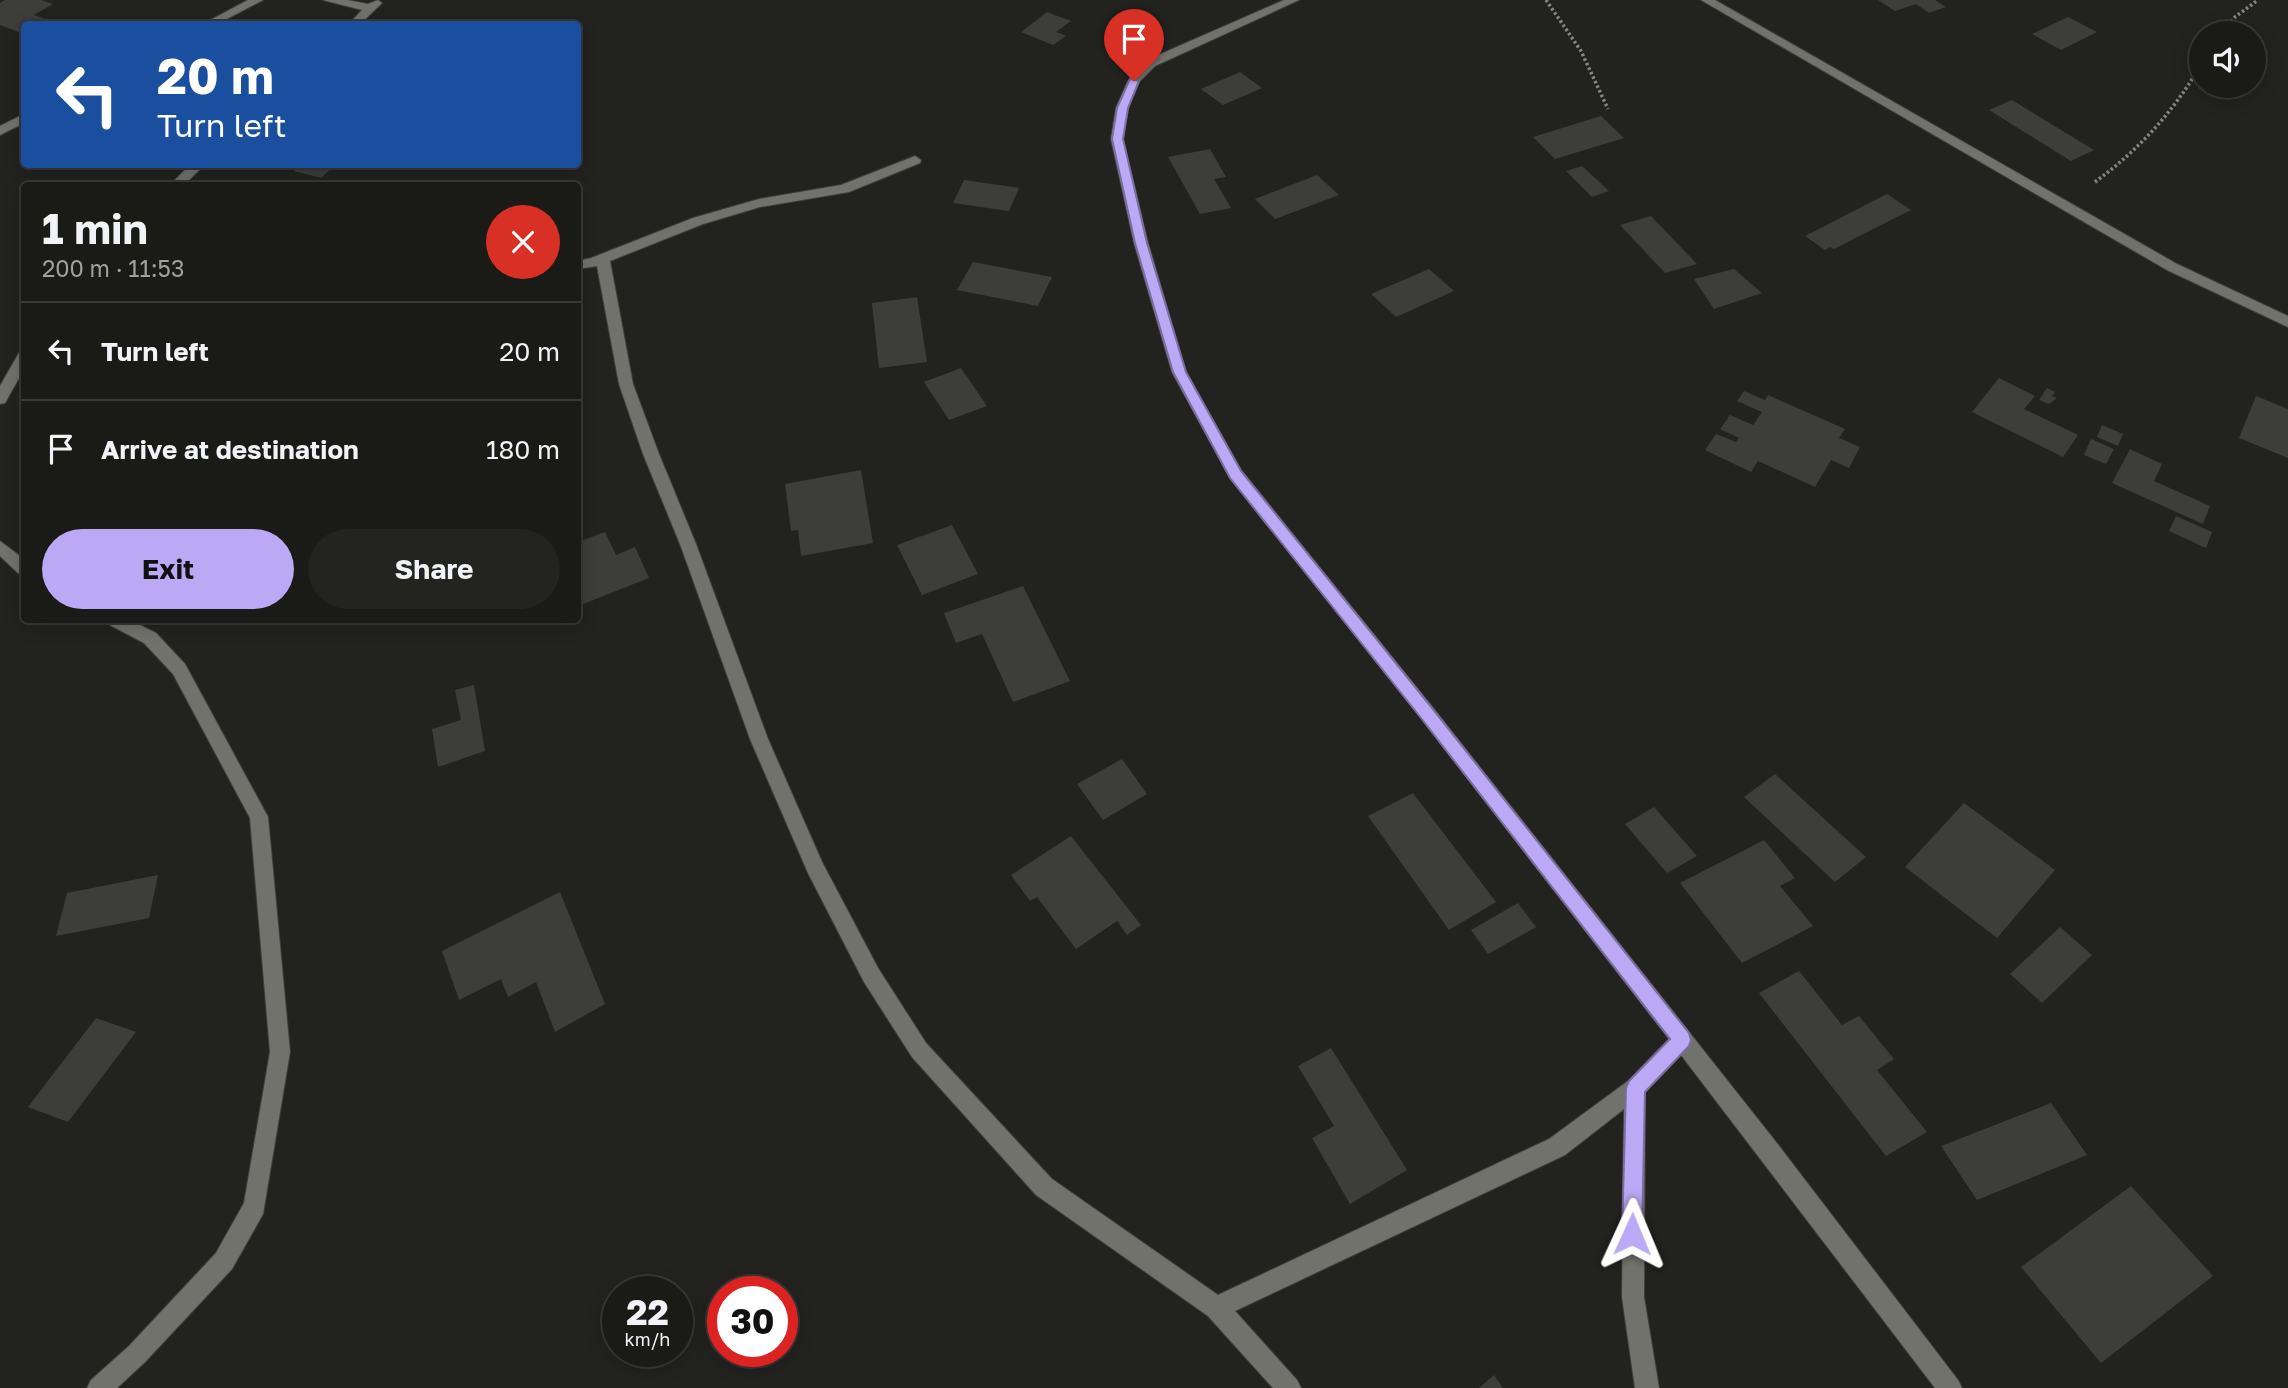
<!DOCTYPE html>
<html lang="en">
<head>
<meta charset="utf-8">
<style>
	:root { --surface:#1a1a17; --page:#232320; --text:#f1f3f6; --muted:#9fa1a1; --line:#383836; --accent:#bca9f5 }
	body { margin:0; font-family:"Golos Text",sans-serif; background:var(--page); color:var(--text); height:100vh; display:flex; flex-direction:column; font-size:26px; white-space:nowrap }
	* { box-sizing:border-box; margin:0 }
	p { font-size:23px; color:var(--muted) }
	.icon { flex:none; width:38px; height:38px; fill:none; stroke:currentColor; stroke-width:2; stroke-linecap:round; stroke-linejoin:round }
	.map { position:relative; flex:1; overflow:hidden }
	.drawer { position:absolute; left:21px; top:182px; width:560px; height:441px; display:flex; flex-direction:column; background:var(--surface); border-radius:7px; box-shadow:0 4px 18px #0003,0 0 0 2px var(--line) }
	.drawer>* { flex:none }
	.top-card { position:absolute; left:21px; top:21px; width:560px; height:147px; border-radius:7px; box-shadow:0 4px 18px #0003,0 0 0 2px var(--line); background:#1a4fa0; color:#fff; overflow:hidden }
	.fabs { position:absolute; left:2189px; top:21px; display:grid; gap:14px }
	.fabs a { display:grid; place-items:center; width:77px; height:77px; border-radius:50%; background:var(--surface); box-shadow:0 4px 18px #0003,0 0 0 2px var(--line); font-size:35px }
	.speed { position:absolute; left:602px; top:1276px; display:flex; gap:14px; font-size:35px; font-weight:700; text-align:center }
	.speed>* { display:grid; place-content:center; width:91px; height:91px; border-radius:50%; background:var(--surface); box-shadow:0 4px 18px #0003,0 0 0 2px var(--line); line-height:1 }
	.speed small { font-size:18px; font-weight:400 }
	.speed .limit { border:10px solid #d22; background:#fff; color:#111 }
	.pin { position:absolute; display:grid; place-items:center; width:60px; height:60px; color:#fff; margin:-72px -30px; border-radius:50% 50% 50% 0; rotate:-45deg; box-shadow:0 0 7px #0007 }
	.pin .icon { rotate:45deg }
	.me { position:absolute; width:77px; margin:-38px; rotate:1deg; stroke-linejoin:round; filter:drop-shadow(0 0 5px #0008) }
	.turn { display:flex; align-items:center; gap:24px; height:147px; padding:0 21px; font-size:32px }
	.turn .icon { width:91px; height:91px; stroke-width:2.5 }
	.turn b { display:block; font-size:49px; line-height:60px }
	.round { display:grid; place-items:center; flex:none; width:74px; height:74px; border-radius:37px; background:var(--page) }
	.head { display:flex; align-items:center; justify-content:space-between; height:119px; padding:0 21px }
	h1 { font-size:42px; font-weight:700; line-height:52px }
	.action { display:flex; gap:14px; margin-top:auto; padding:14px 21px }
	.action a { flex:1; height:80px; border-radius:42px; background:var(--accent); color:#111; font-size:28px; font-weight:700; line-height:80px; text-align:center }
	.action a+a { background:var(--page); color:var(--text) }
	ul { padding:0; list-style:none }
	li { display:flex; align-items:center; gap:21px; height:98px; padding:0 21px; border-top:2px solid var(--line) }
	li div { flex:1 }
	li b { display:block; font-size:26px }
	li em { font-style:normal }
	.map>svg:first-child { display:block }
	.building { fill:#3d3e39 }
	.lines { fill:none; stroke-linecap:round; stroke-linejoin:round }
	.minor-casing { stroke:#3f3f3b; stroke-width:2 }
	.path { stroke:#858683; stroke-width:3.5; stroke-dasharray:2.5 2.5; stroke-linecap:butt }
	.minor { fill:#71726c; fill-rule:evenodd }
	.route { fill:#bca9f5; stroke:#7a6e9f; stroke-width:2 }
</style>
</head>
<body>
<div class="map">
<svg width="2288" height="1388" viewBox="0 0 2288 1388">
	<rect width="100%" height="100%" fill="#22231f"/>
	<!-- building -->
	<path class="building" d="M 5,0 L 41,0 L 53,4 L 34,15 L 49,20 L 41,24 L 24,24 L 24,34 L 0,25 L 0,3 Z
		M 1878,0 L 1935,0 L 1946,7 L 1929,13 L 1916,4 L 1895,11 Z
		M 1047,12 L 1071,21 L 1056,32 L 1066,36 L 1053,45 L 1021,32 Z
		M 2068,17 L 2097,32 L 2061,50 L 2032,34 Z
		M 1240,72 L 1262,88 L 1223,105 L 1201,89 Z
		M 2012,100 L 2094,150 L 2071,161 L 1989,110 Z
		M 1601,116 L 1624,138 L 1555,159 L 1533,137 Z
		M 1210,149 L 1226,177 L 1214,179 L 1231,208 L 1200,214 L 1168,157 Z
		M 301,164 L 336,164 L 321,178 L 294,171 Z
		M 1582,166 L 1609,191 L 1592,197 L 1566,171 Z
		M 1317,175 L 1339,195 L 1275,219 L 1255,199 Z
		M 964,180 L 1019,188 L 1009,211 L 953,203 Z
		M 1887,194 L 1911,210 L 1834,249 L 1830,247 L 1825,250 L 1805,236 Z
		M 1651,216 L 1697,264 L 1665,273 L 1620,225 Z
		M 973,262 L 1052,277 L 1038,306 L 957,290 Z
		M 1429,269 L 1454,291 L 1396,317 L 1371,294 Z
		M 1734,269 L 1762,293 L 1714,309 L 1694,279 Z
		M 917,297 L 927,362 L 879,368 L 872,303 Z
		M 961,368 L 987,406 L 949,420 L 924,382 Z
		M 1999,378 L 2035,396 L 2024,409 L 2078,435 L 2063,457 L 1972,412 Z
		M 2047,388 L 2055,392 L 2052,396 L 2057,398 L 2049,404 L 2039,400 Z
		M 1744,391 L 1765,400 L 1768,395 L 1845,429 L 1839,438 L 1860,447 L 1849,468 L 1831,460 L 1815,487 L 1758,461 L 1751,472 L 1705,450 L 1716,434 L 1736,442 L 1739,438 L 1720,429 L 1730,415 L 1753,425 L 1762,412 L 1737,401 Z
		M 2256,396 L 2288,409 L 2288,458 L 2239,438 Z
		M 2102,425 L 2123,434 L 2118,446 L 2097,437 Z
		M 2091,439 L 2114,449 L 2106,464 L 2084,455 Z
		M 2130,449 L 2162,464 L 2154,481 L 2210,506 L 2203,524 L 2112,483 Z
		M 861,470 L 873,543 L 801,556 L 798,530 L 791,531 L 785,484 Z
		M 2176,516 L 2212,532 L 2206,548 L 2169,531 Z
		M 952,525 L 978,574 L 922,595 L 897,545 Z
		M 605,532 L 616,555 L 635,547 L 649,578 L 578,606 L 578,542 Z
		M 1023,586 L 1070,681 L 1013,702 L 982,634 L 956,643 L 944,613 Z
		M 474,685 L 485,751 L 438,767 L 432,729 L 461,720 L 455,690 Z
		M 1122,759 L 1147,794 L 1103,820 L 1077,784 Z
		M 1775,774 L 1866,857 L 1835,882 L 1744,797 Z
		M 1413,793 L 1496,902 L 1449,930 L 1368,816 Z
		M 1964,803 L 2055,870 L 1997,938 L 1905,867 Z
		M 1654,807 L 1697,856 L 1667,873 L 1625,824 Z
		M 1071,836 L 1141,925 L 1127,935 L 1117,921 L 1076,949 L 1037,897 L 1030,901 L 1011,875 Z
		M 1764,840 L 1795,878 L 1780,886 L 1813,926 L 1742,963 L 1680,883 Z
		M 158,875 L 149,918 L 56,936 L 67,893 Z
		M 560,892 L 605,1004 L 555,1032 L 536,982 L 508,997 L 501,979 L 459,1000 L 442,951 Z
		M 1518,903 L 1536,927 L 1488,954 L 1471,930 Z
		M 2060,927 L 2092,955 L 2042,1003 L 2010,974 Z
		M 1799,971 L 1842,1025 L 1859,1016 L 1894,1059 L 1877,1070 L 1927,1132 L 1886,1156 L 1759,993 Z
		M 96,1018 L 136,1032 L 68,1122 L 28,1107 Z
		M 1331,1048 L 1407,1170 L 1350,1204 L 1312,1138 L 1334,1126 L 1298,1066 Z
		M 2051,1103 L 2087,1155 L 1977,1200 L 1941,1146 Z
		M 2131,1186 L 2213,1276 L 2101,1363 L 2021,1267 Z
		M 1494,1375 L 1503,1388 L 1479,1388 Z"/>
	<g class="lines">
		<!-- minor casing -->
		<g class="minor-casing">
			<path id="minor" d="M 248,0 L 263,0 L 217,24 L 203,24 Z
				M 323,0 L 347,0 L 368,4 L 378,0 L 382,3 L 360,24 L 349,24 L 362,10 Z
				M 1284,0 L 1299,0 L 1155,66 L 1139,82 L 1128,108 L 1123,139 L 1148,243 L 1186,372 L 1241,470 L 1433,708 L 1776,1142 L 1958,1380 L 1962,1388 L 1935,1388 L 1681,1055 L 1645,1092 L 1644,1297 L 1659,1388 L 1635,1388 L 1622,1297 L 1624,1109 L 1565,1155 L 1235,1311 L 1297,1380 L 1301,1388 L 1273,1388 L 1208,1316 L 1036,1195 L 912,1057 L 864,982 L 808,873 L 750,739 L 680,544 L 643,454 L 619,384 L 597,266 L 578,269 L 578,261 L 591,258 L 693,218 L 759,199 L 841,185 L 915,156 L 921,160 L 920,163 L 849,192 L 760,207 L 703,224 L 610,261 L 633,384 L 659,454 L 696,544 L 768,739 L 822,862 L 878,968 L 926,1043 L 1052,1179 L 1218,1295 L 1549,1139 L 1628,1081 L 1669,1039 L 1421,718 L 1230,478 L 1172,372 L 1134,243 L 1111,139 L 1116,108 L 1128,81 L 1147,60 Z
				M 1701,0 L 1715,0 L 2177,264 L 2288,316 L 2288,327 L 2167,270 Z
				M 24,114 L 24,123 L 0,135 L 0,126 Z
				M 191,164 L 205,164 L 183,186 L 169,186 Z
				M 24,352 L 24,369 L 5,403 L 0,404 L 0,386 L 19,353 Z
				M 0,541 L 24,559 L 24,574 L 18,573 L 0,556 Z
				M 108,620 L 130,620 L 156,633 L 185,664 L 268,817 L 290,1052 L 263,1214 L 232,1269 L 145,1362 L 117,1388 L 87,1388 L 91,1380 L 129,1346 L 216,1253 L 244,1203 L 270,1052 L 250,818 L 173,674 L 144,643 L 110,625 Z"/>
		</g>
		<!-- path -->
		<path class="path" d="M 1546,0 L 1581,51 L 1608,109
			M 2221,33 L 2235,17 L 2258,0
			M 2095,182 C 2140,149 2174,111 2202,63"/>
		<!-- minor -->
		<use href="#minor" class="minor"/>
	</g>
	<!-- route -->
	<path class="route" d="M 1130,79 L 1139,81 L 1128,108 L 1123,139 L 1147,243 L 1186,372 L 1241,471 L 1432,708 L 1689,1033 L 1691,1040 L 1689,1046 L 1645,1092 L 1642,1234 L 1639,1241 L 1632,1244 L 1625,1241 L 1622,1234 L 1626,1088 L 1629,1081 L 1670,1039 L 1421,718 L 1230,478 L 1173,372 L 1135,243 L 1112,139 L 1117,108 Z"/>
</svg>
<div class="fabs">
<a><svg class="icon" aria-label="sound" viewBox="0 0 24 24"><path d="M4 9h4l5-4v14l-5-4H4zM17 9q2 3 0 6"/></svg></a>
</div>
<div class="speed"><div>22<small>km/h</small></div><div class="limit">30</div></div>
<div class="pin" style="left:1134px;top:81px;background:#d93025"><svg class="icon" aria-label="arrive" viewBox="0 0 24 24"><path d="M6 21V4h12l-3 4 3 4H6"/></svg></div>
<svg class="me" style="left:1632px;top:1234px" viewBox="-20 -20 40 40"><path d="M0-17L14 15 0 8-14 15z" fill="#bca9f5" stroke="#fff" stroke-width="4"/></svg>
<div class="top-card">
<div class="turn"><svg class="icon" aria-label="left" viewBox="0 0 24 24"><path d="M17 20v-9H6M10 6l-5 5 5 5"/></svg><div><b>20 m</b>Turn left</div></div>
</div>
<section class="drawer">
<div class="head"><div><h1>1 min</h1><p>200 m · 11:53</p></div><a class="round" style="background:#d93025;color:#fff"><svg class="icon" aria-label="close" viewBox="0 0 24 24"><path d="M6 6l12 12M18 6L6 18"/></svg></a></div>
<ul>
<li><svg class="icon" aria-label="left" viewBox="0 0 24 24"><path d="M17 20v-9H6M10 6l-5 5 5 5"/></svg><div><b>Turn left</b></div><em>20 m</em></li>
<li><svg class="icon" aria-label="arrive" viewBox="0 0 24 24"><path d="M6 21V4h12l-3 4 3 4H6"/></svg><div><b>Arrive at destination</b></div><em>180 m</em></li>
</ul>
<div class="action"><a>Exit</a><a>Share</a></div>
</section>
</div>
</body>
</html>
